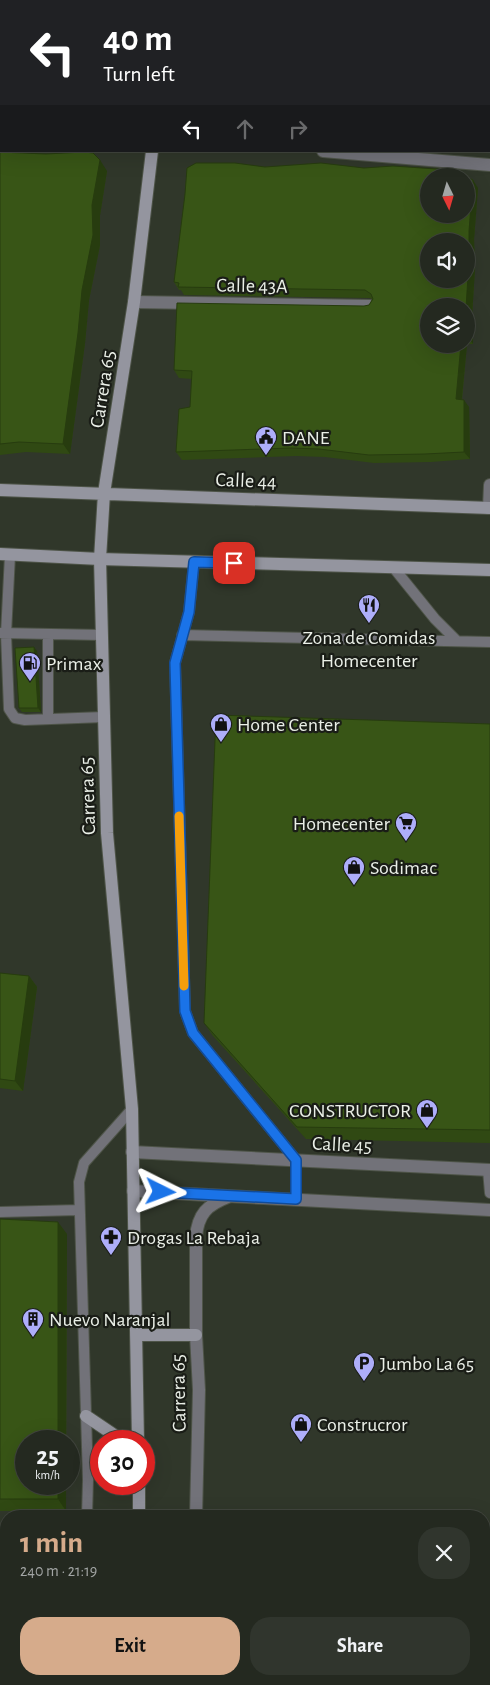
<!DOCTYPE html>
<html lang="en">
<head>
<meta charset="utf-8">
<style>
	:root { --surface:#242920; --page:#30352d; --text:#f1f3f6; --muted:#a3a6a5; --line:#41453e; --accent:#d6ab8b }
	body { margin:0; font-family:"Alegreya Sans",sans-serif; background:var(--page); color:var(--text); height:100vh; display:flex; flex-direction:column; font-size:19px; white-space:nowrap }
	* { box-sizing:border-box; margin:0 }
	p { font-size:16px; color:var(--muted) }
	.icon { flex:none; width:28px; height:28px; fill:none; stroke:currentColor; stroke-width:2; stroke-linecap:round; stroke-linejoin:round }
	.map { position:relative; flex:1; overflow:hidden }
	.sheet { position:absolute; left:0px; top:1510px; width:490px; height:175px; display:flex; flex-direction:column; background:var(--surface); border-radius:20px 20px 0 0; box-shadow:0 5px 20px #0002,0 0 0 1px var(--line) }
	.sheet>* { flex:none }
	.banner { position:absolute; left:0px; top:0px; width:490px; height:152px; box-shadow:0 5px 20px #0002,0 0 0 1px var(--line); background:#202124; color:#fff; overflow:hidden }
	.needle { width:32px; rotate:175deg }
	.buttons { position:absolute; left:420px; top:168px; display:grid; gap:10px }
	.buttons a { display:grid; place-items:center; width:55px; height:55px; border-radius:50%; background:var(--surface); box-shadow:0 5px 20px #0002,0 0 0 1px var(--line); font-size:25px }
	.speed { position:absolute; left:15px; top:1430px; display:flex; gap:10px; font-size:25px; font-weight:700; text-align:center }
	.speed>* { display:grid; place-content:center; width:65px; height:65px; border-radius:50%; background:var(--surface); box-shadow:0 5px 20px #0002,0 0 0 1px var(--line); line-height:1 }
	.speed small { font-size:12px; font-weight:400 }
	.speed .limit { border:8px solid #d22; background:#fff; color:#111 }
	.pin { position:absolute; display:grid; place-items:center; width:42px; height:42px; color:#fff; margin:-21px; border-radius:10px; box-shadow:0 2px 8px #0006 }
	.me { position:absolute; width:55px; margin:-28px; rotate:93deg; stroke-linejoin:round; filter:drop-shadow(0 0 4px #0008) }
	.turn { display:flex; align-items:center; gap:18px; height:105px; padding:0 20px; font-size:22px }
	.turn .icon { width:65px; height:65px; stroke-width:2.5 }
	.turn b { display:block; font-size:35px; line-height:42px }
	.lanes { display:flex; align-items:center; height:48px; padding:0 20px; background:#0003; justify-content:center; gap:25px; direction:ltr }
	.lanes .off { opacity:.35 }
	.round { display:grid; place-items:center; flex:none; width:52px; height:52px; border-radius:20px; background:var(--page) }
	.head { display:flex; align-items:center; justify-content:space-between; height:85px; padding:0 20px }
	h1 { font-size:30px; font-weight:700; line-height:38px; color:var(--accent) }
	.primary-button { display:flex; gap:10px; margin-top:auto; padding:10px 20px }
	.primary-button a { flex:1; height:58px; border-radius:20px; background:var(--accent); color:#111; font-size:20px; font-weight:700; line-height:58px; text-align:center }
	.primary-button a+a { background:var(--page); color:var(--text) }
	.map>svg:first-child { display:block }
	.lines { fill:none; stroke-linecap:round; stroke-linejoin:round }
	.service-casing { stroke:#4e5448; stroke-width:12 }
	.minor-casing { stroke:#4e5448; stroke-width:14 }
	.tertiary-casing { stroke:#4e5448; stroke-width:14 }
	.secondary-casing { stroke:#4e5448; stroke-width:14 }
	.service { stroke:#727279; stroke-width:10 }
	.minor { stroke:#727279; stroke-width:12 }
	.tertiary { stroke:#727279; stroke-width:12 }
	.secondary { stroke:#94959f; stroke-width:12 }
	.wall { fill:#304913; fill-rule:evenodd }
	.shaded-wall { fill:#273c0f }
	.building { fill:#385516; stroke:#273c0f; fill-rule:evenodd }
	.route-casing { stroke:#114b97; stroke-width:12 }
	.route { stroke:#1a73e8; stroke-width:9 }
	.slow { stroke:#f59e0b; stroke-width:9 }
	.labels { text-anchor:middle; stroke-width:4.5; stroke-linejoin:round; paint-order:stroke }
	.street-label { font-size:20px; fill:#eaefe7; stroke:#1a1d17 }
	.poi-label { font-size:20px; fill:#eaefe7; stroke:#1a1d17; text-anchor:start }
</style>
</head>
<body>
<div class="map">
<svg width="490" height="1685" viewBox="0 0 490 1685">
	<rect width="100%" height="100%" fill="#30372a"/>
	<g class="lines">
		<!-- service casing -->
		<g class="service-casing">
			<path id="service" d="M 118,1 L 118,0
				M 10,555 L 6,634 L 9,709 L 15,718 L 25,720 L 104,717
				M 194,562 L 189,612 L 175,663 L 185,1011 L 193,1033 L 296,1160 L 296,1199
				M 393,567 L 435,619 L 457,641
				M 1,633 L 102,635
				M 48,635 L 48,719
				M 182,635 L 490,642
				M 488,1170 L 490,1193
				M 0,1212 L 79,1210
				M 87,1516 L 88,1480 L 79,1182 L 84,1163 L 132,1109"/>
		</g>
		<!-- minor casing -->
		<g class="minor-casing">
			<path id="minor" d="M 134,302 L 370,306
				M 489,508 L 490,485
				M 132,1152 L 490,1170
				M 133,1191 L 490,1210
				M 196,1516 L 199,1390 L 196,1335 L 196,1237 C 198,1214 207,1205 228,1197
				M 0,1548 L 6,1548
				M 172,1685 L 173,1679"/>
		</g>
		<!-- tertiary casing -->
		<g class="tertiary-casing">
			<path id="tertiary" d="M 0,133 L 1,133
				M 323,151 L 490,165"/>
		</g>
		<!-- secondary casing -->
		<g class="secondary-casing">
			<path id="secondary" d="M 171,1 L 171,0
				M 0,490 L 490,508
				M 0,554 L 100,559 L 490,570
				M 136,1335 L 196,1335
				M 86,1416 L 123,1441
				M 138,1441 L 132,1109 L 107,833 L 100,559 L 104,493 L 134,302 L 152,151
				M 139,1484 L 139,1516
				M 114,1685 L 116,1679"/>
		</g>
		<!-- service -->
		<use href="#service" class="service"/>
		<!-- minor -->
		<use href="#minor" class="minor"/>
		<!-- tertiary -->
		<use href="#tertiary" class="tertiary"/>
		<!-- secondary -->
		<use href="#secondary" class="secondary"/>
	</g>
	<!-- wall -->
	<path class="wall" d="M 0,152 L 107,171 L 100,215 L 100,245 L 89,300 L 85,343 L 70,454 L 26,452 L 0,455 Z
		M 265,167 L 478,188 L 474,239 L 475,268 L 472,316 L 473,344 L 467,344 L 462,400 L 469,407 L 470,459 L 431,462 L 374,463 L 325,457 L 296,456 L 182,460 L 176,452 L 190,407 L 192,379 L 179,378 L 174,370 L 369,305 L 372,299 L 370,298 L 184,295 L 181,290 L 179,290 L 174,282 ZM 466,306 L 466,344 L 429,344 Z
		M 37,651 L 41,712 L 22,712 L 19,708 Z
		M 490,724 L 490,1143 L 306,1139 L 213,1036 L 204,1023 Z
		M 0,973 L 29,976 L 37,987 L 23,1091 L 0,1088 Z
		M 0,1219 L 67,1234 L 66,1511 L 0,1511 Z"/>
	<!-- shaded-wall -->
	<path class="shaded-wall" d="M 459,0 L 467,0 L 467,1 L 459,1 Z
		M 100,160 L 107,171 L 100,215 L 100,245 L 89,300 L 85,343 L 70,454 L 63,444 L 92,205 Z
		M 473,180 L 478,188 L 474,239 L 475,268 L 472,316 L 473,344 L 468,337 L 466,308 L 469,231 Z
		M 466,343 L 467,344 L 461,407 L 456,399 L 461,344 L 466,344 Z
		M 464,400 L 469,407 L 470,459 L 464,452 Z
		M 34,647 L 37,651 L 41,712 L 38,708 Z
		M 29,976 L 37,987 L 23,1091 L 15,1081 Z
		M 58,1222 L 67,1234 L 66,1441 L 58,1441 Z
		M 58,1484 L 66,1484 L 66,1511 L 58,1499 Z"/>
	<!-- building -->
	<path class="building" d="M 213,0 L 459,0 L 459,1 L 213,1 Z
		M 0,152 L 46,154 L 84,152 L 93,153 L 100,160 L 92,205 L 93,235 L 82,290 L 78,333 L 63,444 L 19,442 L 0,444 Z
		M 196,163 L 235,163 L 265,167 L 321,163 L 364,168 L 393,166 L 451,170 L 465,176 L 429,176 L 429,214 L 466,214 L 466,177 L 473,180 L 469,231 L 469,260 L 466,308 L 468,337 L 466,337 L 466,306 L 429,306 L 429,344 L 461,344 L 456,399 L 464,400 L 464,452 L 425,454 L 369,455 L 319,449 L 291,448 L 176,452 L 179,409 L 190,407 L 192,371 L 174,370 L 177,303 L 364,306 L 369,305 L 373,299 L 371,294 L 365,290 L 178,287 L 179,283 L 174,282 L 185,194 L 187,168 ZM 429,241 L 466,241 L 466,279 L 429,279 Z
		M 34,647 L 38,708 L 19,708 L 15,648 Z
		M 216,715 L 490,724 L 490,1130 L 297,1127 L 204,1023 Z
		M 0,973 L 29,976 L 15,1081 L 0,1079 Z
		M 0,1219 L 58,1222 L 58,1441 L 26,1441 L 26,1484 L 58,1484 L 58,1499 L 0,1499 Z"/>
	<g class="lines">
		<!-- route casing -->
		<g class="route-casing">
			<path id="route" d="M 161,1192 L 296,1199 L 296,1160 L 193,1033 L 185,1011 L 175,663 L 189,612 L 194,562 L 234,563"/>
		</g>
		<!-- route -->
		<use href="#route" class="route"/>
		<!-- slow -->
		<path class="slow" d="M 179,816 L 184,986"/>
	</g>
	<!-- icons -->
	<defs>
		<g id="civic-pin" transform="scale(1.125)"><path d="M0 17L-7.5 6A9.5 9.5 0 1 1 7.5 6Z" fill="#aeaefa" stroke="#1a1d17"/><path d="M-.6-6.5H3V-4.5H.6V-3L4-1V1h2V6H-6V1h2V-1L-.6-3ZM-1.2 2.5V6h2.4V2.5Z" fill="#111"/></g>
		<g id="restaurant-pin" transform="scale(1.125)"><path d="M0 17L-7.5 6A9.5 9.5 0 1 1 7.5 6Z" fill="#aeaefa" stroke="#1a1d17"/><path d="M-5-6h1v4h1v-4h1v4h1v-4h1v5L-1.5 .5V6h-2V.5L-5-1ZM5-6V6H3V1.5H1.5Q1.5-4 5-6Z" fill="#111"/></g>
		<g id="fuel-pin" transform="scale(1.125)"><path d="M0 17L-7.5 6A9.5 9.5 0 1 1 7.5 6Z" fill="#aeaefa" stroke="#1a1d17"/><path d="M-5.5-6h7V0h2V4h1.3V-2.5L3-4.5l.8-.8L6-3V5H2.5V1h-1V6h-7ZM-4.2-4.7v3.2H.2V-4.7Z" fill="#111"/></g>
		<g id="shop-pin" transform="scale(1.125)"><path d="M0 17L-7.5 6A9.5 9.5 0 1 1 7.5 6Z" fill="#aeaefa" stroke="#1a1d17"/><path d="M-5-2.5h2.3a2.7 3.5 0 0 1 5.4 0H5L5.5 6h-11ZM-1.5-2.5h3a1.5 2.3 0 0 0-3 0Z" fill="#111"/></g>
		<g id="supermarket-pin" transform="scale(1.125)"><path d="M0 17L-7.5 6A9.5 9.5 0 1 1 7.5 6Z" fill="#aeaefa" stroke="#1a1d17"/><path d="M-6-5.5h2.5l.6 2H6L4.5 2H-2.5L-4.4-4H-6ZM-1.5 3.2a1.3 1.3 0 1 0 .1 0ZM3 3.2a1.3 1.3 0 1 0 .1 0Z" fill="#111"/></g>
		<g id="pharmacy-pin" transform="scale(1.125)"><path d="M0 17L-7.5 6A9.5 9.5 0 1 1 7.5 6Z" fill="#aeaefa" stroke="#1a1d17"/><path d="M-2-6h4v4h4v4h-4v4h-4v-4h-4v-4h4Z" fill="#111"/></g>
		<g id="building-pin" transform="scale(1.125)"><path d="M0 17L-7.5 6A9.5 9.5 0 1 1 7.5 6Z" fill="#aeaefa" stroke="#1a1d17"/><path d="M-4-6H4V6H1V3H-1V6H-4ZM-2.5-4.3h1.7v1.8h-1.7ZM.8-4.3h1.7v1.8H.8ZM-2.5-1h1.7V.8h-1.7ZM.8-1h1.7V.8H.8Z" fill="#111"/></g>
		<g id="parking-pin" transform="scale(1.125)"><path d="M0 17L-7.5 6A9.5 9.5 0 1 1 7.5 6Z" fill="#aeaefa" stroke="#1a1d17"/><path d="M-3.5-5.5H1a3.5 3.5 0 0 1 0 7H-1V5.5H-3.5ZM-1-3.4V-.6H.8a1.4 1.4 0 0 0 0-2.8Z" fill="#111"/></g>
	</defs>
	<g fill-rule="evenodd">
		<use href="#civic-pin" x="266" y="437"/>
		<use href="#restaurant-pin" x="369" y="605"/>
		<use href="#fuel-pin" x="30" y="663"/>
		<use href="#shop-pin" x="221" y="724"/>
		<use href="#supermarket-pin" x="406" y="823"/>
		<use href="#shop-pin" x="354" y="867"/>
		<use href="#shop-pin" x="427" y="1110"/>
		<use href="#pharmacy-pin" x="111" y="1237"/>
		<use href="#building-pin" x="33" y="1319"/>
		<use href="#parking-pin" x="364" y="1363"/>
		<use href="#shop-pin" x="301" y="1424"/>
	</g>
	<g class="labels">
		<!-- street labels -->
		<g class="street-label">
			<text transform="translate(252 285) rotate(1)" y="7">Calle 43A</text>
			<text transform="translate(102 389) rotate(-81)" y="7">Carrera 65</text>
			<text transform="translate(246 480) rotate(2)" y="7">Calle 44</text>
			<text transform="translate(87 796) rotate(-92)" y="7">Carrera 65</text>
			<text transform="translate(342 1144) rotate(3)" y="7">Calle 45</text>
			<text transform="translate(178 1393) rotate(-91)" y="7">Carrera 65</text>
		</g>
		<!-- poi labels -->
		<g class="poi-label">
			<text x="282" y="444">DANE</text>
			<text x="369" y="644" text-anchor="middle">Zona de Comidas<tspan x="369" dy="23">Homecenter</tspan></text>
			<text x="46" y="670">Primax</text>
			<text x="237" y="731">Home Center</text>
			<text x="390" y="830" text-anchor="end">Homecenter</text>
			<text x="370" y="874">Sodimac</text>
			<text x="411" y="1117" text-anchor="end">CONSTRUCTOR</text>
			<text x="127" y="1244">Drogas La Rebaja</text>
			<text x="49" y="1326">Nuevo Naranjal</text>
			<text x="380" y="1370">Jumbo La 65</text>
			<text x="317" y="1431">Construcror</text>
		</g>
	</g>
</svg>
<div class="buttons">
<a><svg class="needle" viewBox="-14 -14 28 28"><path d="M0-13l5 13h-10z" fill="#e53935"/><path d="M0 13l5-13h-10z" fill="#a3a6a5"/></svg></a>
<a><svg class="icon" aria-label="sound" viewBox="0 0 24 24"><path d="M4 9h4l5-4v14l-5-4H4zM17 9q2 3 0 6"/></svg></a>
<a><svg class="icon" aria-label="layers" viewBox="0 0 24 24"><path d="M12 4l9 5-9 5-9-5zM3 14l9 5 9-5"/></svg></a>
</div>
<div class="speed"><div>25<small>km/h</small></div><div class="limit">30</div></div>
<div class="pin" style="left:234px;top:563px;background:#d93025"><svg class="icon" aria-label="arrive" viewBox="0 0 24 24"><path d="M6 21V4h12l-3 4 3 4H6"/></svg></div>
<svg class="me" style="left:161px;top:1192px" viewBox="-20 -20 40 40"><path d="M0-17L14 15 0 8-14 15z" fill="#1a73e8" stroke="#fff" stroke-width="4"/></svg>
<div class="banner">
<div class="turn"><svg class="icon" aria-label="left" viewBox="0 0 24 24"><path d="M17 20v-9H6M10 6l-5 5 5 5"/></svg><div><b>40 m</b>Turn left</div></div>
<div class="lanes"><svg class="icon" aria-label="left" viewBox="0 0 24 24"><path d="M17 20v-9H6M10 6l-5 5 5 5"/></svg><svg class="icon off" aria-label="ahead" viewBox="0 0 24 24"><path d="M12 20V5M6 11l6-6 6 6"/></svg><svg class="icon off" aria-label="right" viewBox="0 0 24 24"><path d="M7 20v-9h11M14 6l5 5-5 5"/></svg></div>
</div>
<section class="sheet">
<div class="head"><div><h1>1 min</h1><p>240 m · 21:19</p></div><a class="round"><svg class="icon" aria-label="close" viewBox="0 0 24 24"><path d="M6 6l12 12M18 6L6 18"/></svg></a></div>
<div class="primary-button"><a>Exit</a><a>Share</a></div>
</section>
</div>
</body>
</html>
